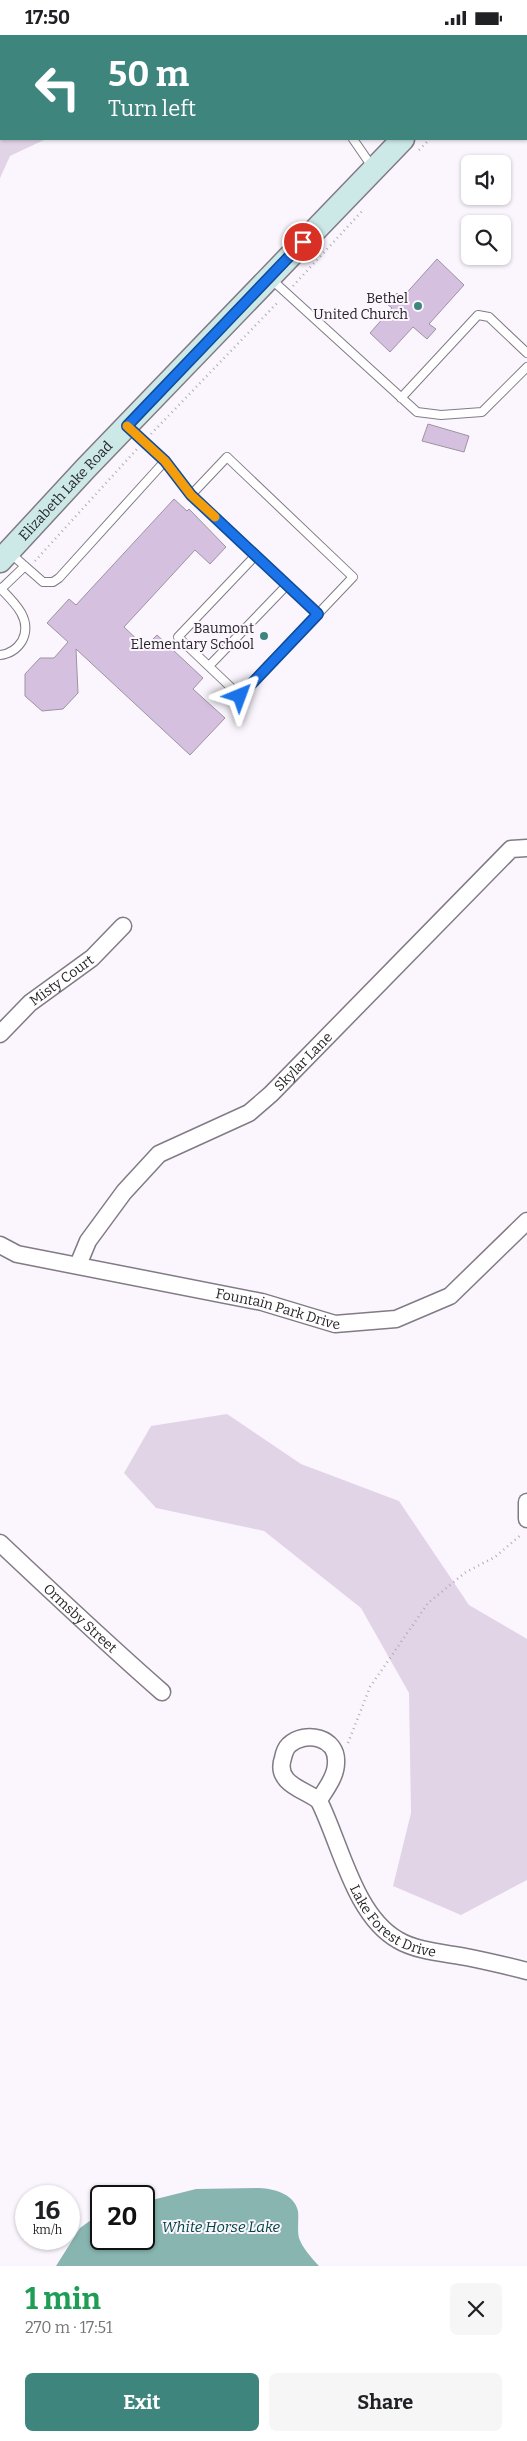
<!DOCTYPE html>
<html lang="en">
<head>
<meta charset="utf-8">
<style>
	:root { --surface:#fff; --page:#f6f6f6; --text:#202124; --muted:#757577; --accent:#3e857e }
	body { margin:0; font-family:Bitter,serif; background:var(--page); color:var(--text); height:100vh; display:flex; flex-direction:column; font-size:19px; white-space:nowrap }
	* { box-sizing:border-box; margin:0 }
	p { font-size:16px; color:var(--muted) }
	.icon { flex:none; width:28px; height:28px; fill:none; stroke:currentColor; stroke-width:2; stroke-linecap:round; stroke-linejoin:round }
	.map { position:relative; height:2231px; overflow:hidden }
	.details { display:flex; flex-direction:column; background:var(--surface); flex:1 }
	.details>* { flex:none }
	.guide { position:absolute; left:0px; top:0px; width:528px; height:105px; box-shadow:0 1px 4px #0004; background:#3e857e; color:#fff; overflow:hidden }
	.buttons { position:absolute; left:461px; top:120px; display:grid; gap:10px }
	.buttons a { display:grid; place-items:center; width:50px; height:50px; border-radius:8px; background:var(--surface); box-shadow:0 1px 4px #0004; font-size:25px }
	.speed { position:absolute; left:15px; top:2150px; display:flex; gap:10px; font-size:25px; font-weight:700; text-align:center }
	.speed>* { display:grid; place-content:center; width:65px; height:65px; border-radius:50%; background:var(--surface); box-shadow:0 1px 4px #0004; line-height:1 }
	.speed small { font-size:12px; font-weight:400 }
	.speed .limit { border:2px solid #111; border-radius:8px; background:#fff; color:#111 }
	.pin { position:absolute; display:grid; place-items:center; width:42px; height:42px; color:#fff; margin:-21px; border:2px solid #fff; border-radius:50%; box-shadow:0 1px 5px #0007 }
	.me { position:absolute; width:55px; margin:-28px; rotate:44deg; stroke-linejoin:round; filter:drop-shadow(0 0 4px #0008) }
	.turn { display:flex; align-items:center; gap:18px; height:105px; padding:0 25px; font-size:22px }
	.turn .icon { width:65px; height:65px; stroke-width:2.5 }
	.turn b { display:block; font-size:35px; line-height:42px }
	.round { display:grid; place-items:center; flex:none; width:52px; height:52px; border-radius:8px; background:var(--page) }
	.headline { display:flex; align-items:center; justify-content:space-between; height:85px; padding:0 25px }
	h1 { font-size:30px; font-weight:700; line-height:38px; color:#1e9e55 }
	.cta { display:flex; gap:10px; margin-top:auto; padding:10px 25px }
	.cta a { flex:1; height:58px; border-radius:8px; background:var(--accent); color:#fff; font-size:20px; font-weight:700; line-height:58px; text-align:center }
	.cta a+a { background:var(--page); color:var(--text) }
	.status { display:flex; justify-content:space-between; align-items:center; height:35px; padding:0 25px; background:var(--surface); direction:ltr }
	.status svg { height:14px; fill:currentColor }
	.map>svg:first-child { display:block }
	.green { fill:#e1d4e7 }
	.water { fill:#88b5b0 }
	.building { fill:#d5c0df; stroke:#9c94a0 }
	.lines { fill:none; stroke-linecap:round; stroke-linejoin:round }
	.lane-casing { stroke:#827a85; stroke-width:10 }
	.street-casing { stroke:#827a85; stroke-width:19 }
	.secondary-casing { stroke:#827a85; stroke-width:25 }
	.path { stroke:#b0acb3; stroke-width:2.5; stroke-dasharray:1 4; stroke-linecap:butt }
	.lane { stroke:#fff; stroke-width:8 }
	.street { stroke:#fff; stroke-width:16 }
	.secondary { stroke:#cce9e7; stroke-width:22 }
	.route-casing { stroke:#114b97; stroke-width:12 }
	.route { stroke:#1a73e8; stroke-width:9 }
	.slow { stroke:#f59e0b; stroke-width:9 }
	.poi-dot { fill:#3e857e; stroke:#fbf6fe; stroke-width:2 }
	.labels { text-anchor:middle; stroke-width:4; stroke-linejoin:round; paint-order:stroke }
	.poi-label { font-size:14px; fill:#282529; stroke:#fbf6fe; text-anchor:end }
	.street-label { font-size:14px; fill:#282529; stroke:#fbf6fe }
	.water-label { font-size:15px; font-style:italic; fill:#004541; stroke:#fbf6fe }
</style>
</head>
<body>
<div class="status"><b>17:50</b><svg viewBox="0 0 49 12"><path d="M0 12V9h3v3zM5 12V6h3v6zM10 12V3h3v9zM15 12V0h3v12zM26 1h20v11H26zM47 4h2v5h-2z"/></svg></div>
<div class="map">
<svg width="527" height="2231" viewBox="0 0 527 2231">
	<rect width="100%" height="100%" fill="#fbf6fe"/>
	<!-- green -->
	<path class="green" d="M 0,17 L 1,104 L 46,104 L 10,121 L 0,143 Z
		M 227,1379 L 301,1429 L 399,1466 L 469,1570 L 527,1604 L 527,1845 L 461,1880 L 393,1851 L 411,1778 L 409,1658 L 361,1573 L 264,1496 L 156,1473 L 124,1438 L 151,1391 Z"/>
	<!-- water -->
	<path class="water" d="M 256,2153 C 272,2153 294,2158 298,2176 C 299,2184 297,2194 299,2203 C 303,2214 311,2222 319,2231 L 56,2231 L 80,2193 L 98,2180 L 101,2179 L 101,2204 L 144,2204 L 144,2167 L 196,2154 Z"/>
	<!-- building -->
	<path class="building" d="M 437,224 L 464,250 L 429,289 L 436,294 L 427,304 L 413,292 L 390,317 L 370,298 L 392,273 L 387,269 L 397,258 L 402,263 Z
		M 428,389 L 469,401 L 464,417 L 422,406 Z
		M 174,464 L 187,476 L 189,474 L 226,512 L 210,529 L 195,515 L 124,592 L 145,612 L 157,600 L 203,643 L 193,654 L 225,683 L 190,720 L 76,614 L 78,658 L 63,674 L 42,676 L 25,661 L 25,639 L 40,623 L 54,623 L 68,607 L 47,588 L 69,564 L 76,570 Z"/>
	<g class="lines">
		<!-- lane casing -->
		<g class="lane-casing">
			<path id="lane" d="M 413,0 L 415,1
				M 366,1 L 368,0
				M 353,104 L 373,133
				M 271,244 L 417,377 L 441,380 L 482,377 L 527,332
				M 401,363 L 478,280 L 489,282 L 527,318
				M 165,426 L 191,460 L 318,579
				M 191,460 L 227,422 L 353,542 L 240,661 L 178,602 L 256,520
				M 10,518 L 43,547 L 53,547 L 59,543 L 165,426 L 128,392
				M 0,553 C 15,568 33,585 22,606 C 17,614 9,619 0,620
				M 1,554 L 25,531
				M 209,631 L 287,550"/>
		</g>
		<!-- street casing -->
		<g class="street-casing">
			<g id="street">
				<path id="s1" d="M 0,999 L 30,968 L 92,923 L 123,891"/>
				<path id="s2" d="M 0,1210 L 17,1219 L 262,1267 L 335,1289 L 396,1284 L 450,1261 L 527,1186"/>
				<path id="s3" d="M 78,1230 L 88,1206 L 124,1157 L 159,1119 L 249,1078 L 271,1059 L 511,814 L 527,813"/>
				<path d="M 527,1467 L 527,1484"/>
				<path id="s4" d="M 0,1508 C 53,1558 107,1609 162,1657"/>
				<path id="s5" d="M 319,1765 C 326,1754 336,1741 336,1728 C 338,1702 305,1695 289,1710 C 286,1713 284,1718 283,1723 C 273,1752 314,1756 320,1768 C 341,1811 355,1881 398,1905 C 418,1917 448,1918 471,1923 C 490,1927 508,1931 527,1936"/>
			</g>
		</g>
		<!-- secondary casing -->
		<g class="secondary-casing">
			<g id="secondary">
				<path d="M 501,1 L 502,0"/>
				<path id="s6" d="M 0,526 L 86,433 L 403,104"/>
			</g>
		</g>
		<!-- path -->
		<path class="path" d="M 526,14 L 527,14
			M 419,115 L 430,104
			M 293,251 L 364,174
			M 151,399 L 279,266
			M 35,526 L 137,414
			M 348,1708 L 370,1652 L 428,1568 L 466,1537 L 495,1522 L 522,1499"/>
		<!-- lane -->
		<use href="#lane" class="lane"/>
		<!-- street -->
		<use href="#street" class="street"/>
		<!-- secondary -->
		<use href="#secondary" class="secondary"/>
	</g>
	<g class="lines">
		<!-- route casing -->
		<g class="route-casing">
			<path id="route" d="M 240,661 L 318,579 L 191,460 L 165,426 L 127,391 L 303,207"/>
		</g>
		<!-- route -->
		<use href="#route" class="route"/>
		<!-- slow -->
		<path class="slow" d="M 127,391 L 165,426 L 191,460 L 215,482"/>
	</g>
	<!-- markers -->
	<g class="poi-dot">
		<circle cx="418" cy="271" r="5"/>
		<circle cx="264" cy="601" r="5"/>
	</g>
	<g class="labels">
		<!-- poi labels -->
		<g class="poi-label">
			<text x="408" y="268">Bethel<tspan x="408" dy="16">United Church</tspan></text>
			<text x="254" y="598">Baumont<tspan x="254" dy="16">Elementary School</tspan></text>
		</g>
		<!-- street labels -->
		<g class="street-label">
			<text dy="5" stroke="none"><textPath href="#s6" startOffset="96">Elizabeth Lake Road</textPath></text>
			<text dy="5" stroke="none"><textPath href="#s1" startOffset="82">Misty Court</textPath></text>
			<text dy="5" stroke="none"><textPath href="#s3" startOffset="312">Skylar Lane</textPath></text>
			<text dy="5" stroke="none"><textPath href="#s2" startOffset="286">Fountain Park Drive</textPath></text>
			<text dy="5" stroke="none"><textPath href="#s4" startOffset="110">Ormsby Street</textPath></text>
			<text dy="5" stroke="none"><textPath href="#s5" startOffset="329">Lake Forest Drive</textPath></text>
		</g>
		<!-- water labels -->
		<g class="water-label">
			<text x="221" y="2197">White Horse Lake</text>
		</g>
	</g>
</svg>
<div class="buttons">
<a><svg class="icon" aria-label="sound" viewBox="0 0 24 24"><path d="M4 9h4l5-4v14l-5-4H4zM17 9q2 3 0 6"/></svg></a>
<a><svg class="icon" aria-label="search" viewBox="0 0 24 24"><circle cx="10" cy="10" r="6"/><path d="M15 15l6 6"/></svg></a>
</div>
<div class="speed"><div>16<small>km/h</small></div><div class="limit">20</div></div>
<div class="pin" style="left:303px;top:207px;background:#d93025"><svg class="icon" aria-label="arrive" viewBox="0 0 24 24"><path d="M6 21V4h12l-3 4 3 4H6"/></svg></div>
<svg class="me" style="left:240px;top:661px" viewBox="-20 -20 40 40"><path d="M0-17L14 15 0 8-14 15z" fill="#1a73e8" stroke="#fff" stroke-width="4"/></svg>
<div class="guide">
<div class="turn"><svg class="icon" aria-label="left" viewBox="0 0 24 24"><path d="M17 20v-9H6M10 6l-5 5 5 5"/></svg><div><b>50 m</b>Turn left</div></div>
</div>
</div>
<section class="details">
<div class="headline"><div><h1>1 min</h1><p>270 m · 17:51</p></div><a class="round"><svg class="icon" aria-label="close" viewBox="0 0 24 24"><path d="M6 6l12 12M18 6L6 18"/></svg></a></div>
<div class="cta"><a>Exit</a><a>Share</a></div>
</section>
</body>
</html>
